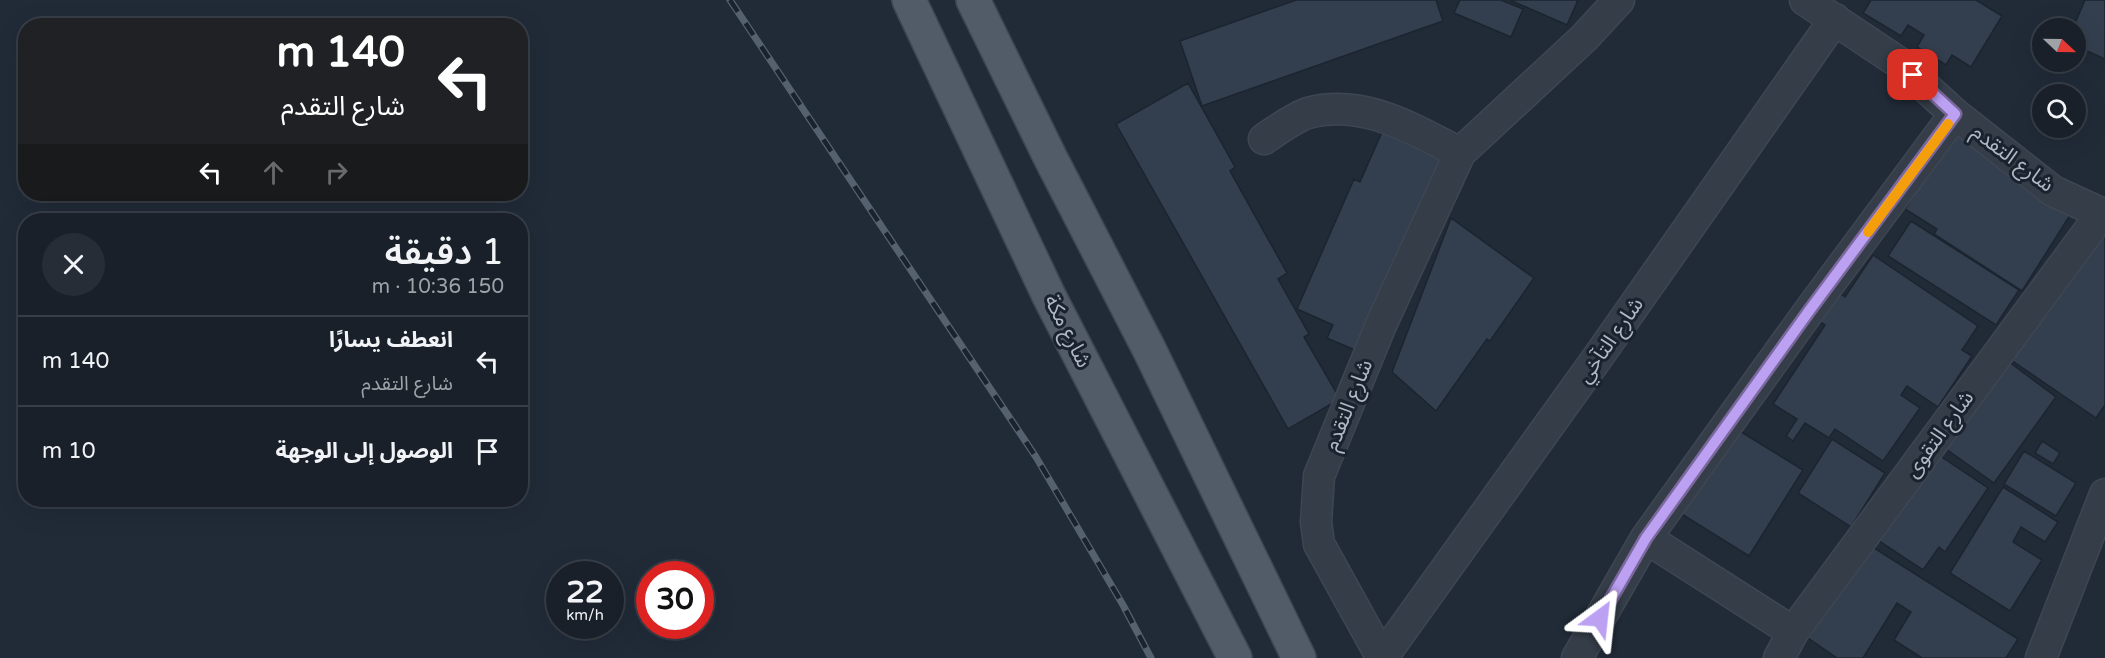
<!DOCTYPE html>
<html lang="ar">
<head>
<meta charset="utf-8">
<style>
	:root { --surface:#19202a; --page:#262d36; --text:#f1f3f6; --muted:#9fa3a8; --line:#373e47 }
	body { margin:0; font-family:"Varela Round","Noto Sans Arabic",sans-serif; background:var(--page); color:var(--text); direction:rtl; height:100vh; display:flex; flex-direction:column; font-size:22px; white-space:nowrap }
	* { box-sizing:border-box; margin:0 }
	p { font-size:20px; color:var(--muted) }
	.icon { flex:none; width:33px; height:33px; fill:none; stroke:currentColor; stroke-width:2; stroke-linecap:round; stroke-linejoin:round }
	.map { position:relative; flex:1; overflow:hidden; direction:ltr }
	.side { position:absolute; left:18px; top:213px; width:510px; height:294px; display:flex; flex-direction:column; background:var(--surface); border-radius:24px; box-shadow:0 6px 24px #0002,0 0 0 2px var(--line); direction:rtl }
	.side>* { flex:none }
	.top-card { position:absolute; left:18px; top:18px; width:510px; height:183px; border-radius:24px; box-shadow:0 6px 24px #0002,0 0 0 2px var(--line); direction:rtl; background:#202124; color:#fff; overflow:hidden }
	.needle { width:39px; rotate:112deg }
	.fabs { position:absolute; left:2032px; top:18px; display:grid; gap:12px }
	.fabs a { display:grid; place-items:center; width:54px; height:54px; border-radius:50%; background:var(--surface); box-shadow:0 6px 24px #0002,0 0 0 2px var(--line); font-size:30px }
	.speed { position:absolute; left:546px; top:561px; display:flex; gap:12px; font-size:30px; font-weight:700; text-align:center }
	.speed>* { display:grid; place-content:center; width:78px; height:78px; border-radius:50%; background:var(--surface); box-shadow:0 6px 24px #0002,0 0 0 2px var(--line); line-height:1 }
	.speed small { font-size:15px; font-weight:400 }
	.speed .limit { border:9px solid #d22; background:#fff; color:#111 }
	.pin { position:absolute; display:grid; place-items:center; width:51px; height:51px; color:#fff; margin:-26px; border-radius:12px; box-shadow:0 3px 9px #0006 }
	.me { position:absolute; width:66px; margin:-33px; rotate:30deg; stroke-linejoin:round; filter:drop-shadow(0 0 4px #0008) }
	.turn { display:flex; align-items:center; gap:21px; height:126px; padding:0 24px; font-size:27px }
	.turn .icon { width:78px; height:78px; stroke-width:2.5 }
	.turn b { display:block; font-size:42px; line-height:51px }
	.lanes { display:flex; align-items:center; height:57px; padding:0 24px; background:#0003; justify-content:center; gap:30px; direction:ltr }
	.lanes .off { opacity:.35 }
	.round { display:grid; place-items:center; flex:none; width:63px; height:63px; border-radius:32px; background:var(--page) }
	.head { display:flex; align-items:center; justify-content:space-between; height:102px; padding:0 24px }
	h1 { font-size:36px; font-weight:600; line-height:45px }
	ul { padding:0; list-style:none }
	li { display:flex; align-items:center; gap:18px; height:90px; padding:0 24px; border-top:2px solid var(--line) }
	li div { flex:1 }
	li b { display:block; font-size:22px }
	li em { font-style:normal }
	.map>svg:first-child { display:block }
	.building { fill:#333f4f; stroke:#1c242f; stroke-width:1.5 }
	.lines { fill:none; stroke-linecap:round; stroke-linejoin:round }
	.street-casing { stroke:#3e4652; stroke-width:33 }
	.primary-casing { stroke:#3e4652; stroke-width:36 }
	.street { stroke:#343d48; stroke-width:30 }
	.primary { stroke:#525c69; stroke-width:33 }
	.rail-casing { stroke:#566170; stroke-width:7 }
	.rail { stroke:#1a222d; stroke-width:4.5; stroke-dasharray:14; stroke-linecap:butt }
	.route-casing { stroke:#7a689d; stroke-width:15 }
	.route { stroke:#bca0f2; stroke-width:10 }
	.slow { stroke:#f59e0b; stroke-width:10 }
	.labels { text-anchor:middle; stroke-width:6; stroke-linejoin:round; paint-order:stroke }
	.street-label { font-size:21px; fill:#afb8c5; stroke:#1a222d }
</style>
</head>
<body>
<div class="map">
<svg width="2105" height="658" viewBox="0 0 2105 658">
	<rect width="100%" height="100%" fill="#212b38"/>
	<!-- building -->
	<path class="building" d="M 1296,0 L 1436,0 L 1443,21 L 1202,106 L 1180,41 Z
		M 1460,0 L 1501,0 L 1523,9 L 1511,37 L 1454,13 Z
		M 1510,0 L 1578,0 L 1567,25 Z
		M 1871,0 L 1976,0 L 2002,16 L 1971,67 L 1952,55 L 1946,65 L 1917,47 L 1924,35 L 1908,25 L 1901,36 L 1863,13 Z
		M 2085,0 L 2105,0 L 2105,59 L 2076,46 L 2076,28 L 2073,28 Z
		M 1188,83 L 1235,167 L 1230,171 L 1287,273 L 1278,279 L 1309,334 L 1304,337 L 1340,399 L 1288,429 L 1116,124 Z
		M 1955,131 L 2072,212 L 2022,291 L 1934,234 L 1937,229 L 1905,209 Z
		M 1382,132 L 1442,159 L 1357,351 L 1327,338 L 1333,325 L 1297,309 L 1354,179 L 1360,182 Z
		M 1451,218 L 1534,278 L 1490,341 L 1487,339 L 1436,411 L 1392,372 Z
		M 1911,221 L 2019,290 L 1996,325 L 1888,256 Z
		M 2105,233 L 2105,405 L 2096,418 L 2011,360 Z
		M 1873,255 L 1978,326 L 1962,350 L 1972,356 L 1938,407 L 1907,386 L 1901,395 L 1920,408 L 1883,461 L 1835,429 L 1829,438 L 1805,423 L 1793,441 L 1786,436 L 1797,419 L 1773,404 L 1825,325 L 1819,321 L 1838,292 L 1845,297 Z
		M 2009,362 L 2056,397 L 1994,483 L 1946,449 Z
		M 1733,427 L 1803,470 L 1749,556 L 1680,513 Z
		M 1832,439 L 1885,473 L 1851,527 L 1798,493 Z
		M 2042,441 L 2060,453 L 2053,464 L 2035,453 Z
		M 2024,451 L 2076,483 L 2056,516 L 2004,484 Z
		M 1937,454 L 1988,488 L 1945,552 L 1939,547 L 1923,570 L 1879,541 Z
		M 2003,487 L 2058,522 L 2045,542 L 2021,527 L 2013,542 L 2042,560 L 2010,611 L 1950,573 Z
		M 1871,546 L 2018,639 L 2006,658 L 1922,658 L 1894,640 L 1911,612 L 1897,603 L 1863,658 L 1837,658 L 1808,638 Z"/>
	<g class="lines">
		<!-- street casing -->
		<g class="street-casing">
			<path id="street" d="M 1805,0 L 1898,62 L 1955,114 L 2053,191 L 2105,215
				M 1264,139 C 1276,131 1295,117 1308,113 C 1363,98 1413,129 1460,153
				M 1646,538 L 1793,632
				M 1382,658 L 1598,357 L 1835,19
				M 1382,658 L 1319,544 L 1316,522 L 1319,476 L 1381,325 L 1460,153 L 1584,38 L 1619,0
				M 1577,658 L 1646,538 L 1809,311 L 1955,114
				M 1779,658 L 1793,632 L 2102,213
				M 2041,658 L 2105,494"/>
		</g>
		<!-- primary casing -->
		<g class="primary-casing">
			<path id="primary" d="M 909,0 L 1049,296 L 1235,658
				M 973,0 L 1051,159 L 1149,349 L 1299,658"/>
		</g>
		<!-- street -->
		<use href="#street" class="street"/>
		<!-- primary -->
		<use href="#primary" class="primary"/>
		<!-- rail casing -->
		<g class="rail-casing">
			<path id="rail" d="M 730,0 L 1036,457 L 1123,605 L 1151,658"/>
		</g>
		<!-- rail -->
		<use href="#rail" class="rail"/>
	</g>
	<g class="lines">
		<!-- route casing -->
		<g class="route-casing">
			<path id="route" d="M 1600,618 L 1646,538 L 1809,311 L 1955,114 L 1913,75"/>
		</g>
		<!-- route -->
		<use href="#route" class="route"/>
		<!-- slow -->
		<path class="slow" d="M 1868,232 L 1948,124"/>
	</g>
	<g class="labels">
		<!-- street labels -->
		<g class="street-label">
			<text transform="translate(2013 158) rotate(37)" y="7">شارع التقدم</text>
			<text transform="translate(1068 331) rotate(63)" y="7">شارع مكة</text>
			<text transform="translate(1610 340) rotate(-55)" y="7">شارع التآخي</text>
			<text transform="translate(1348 405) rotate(-68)" y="7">شارع التقدم</text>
			<text transform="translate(1939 434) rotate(-54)" y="7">شارع التقوى</text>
		</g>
	</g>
</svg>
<div class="fabs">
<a><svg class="needle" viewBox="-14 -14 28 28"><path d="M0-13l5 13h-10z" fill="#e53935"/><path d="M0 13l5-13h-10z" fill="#9fa3a8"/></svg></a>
<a><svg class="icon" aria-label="search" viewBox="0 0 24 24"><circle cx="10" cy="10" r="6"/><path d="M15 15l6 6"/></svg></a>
</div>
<div class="speed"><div>22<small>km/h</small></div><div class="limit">30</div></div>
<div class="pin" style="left:1913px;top:75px;background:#d93025"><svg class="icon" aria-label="arrive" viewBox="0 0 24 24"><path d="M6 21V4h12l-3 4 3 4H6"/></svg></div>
<svg class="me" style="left:1600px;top:618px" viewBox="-20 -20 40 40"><path d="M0-17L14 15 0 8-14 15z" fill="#bca0f2" stroke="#fff" stroke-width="4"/></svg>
<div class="top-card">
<div class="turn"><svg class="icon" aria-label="left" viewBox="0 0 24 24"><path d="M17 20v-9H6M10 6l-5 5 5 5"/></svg><div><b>140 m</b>شارع التقدم</div></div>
<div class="lanes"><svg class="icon" aria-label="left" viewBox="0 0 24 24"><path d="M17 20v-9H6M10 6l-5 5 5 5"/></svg><svg class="icon off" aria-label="ahead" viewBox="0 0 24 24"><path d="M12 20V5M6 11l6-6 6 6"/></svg><svg class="icon off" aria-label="right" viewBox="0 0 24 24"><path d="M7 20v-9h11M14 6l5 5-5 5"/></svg></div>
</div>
<section class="side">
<div class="head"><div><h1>1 دقيقة</h1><p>150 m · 10:36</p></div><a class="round"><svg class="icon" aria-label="close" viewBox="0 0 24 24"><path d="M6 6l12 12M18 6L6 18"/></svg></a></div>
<ul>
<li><svg class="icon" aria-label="left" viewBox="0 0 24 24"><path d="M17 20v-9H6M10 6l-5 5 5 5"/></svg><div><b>انعطف يسارًا</b><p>شارع التقدم</p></div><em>140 m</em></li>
<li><svg class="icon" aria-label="arrive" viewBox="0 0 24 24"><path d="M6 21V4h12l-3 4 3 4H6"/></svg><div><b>الوصول إلى الوجهة</b></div><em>10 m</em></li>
</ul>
</section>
</div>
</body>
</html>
